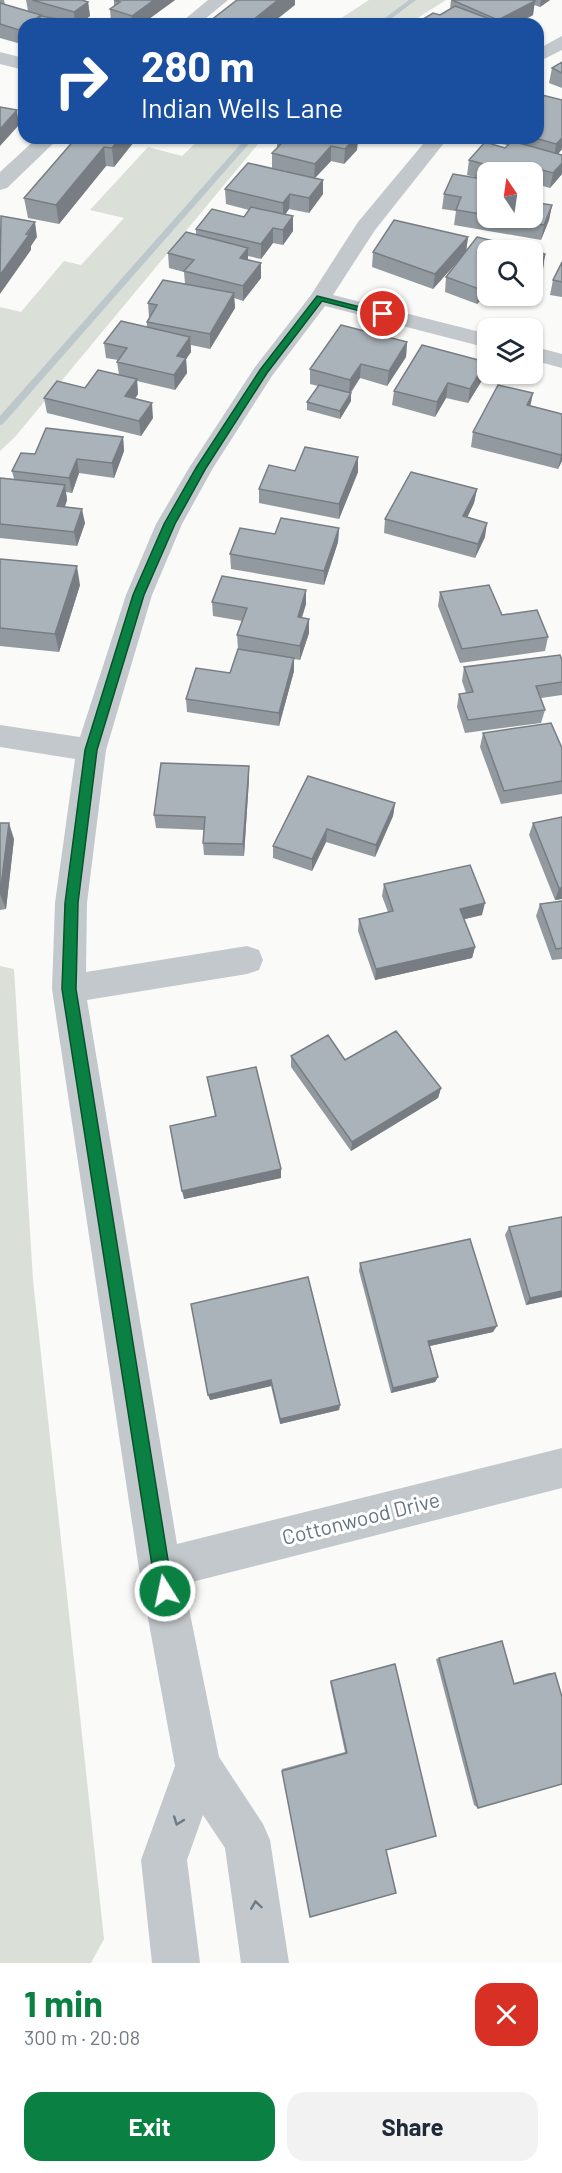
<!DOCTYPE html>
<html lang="en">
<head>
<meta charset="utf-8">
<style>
	:root { --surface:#fff; --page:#f2f2f3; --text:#1f2937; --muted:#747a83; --accent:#0b8043 }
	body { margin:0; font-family:Barlow,sans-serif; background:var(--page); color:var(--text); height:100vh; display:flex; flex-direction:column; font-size:22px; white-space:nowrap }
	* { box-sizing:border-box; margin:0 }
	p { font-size:20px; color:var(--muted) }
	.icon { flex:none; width:33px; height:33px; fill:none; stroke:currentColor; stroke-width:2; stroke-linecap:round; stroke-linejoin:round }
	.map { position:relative; height:1963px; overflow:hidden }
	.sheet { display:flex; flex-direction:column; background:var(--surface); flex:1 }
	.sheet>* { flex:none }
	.hud { position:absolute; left:18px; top:18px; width:526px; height:126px; border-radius:18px; box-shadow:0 2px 4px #0004; background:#1a4fa0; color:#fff; overflow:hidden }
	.needle { width:39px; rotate:347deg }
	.buttons { position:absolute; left:477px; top:162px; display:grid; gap:12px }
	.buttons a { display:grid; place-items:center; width:66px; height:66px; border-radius:12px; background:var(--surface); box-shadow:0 2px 4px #0004; font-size:30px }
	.pin { position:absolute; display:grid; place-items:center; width:51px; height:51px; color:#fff; margin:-26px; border:3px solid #fff; border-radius:50%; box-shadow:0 2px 6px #0007 }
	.me { position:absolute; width:66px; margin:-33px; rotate:350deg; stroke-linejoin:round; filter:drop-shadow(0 0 4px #0008) }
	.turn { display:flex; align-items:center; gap:21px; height:126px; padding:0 24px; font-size:27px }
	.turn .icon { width:78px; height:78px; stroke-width:2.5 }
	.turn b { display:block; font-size:42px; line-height:51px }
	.round { display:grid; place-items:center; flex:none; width:63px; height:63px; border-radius:18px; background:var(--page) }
	.head { display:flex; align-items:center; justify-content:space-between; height:102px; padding:0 24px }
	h1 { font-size:36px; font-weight:700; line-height:45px; color:var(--accent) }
	.action { display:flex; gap:12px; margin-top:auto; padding:12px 24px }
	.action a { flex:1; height:69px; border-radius:18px; background:var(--accent); color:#fff; font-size:24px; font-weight:700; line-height:69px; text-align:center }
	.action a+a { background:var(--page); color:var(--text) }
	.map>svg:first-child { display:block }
	.green { fill:#dadfd7 }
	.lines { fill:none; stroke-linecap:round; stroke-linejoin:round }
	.stream { fill:#bbc7cb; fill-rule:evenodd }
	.minor { fill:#c3c8cc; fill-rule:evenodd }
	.wall { fill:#929a9f }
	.shaded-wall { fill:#777d82 }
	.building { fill:#aab3b9; stroke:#777d82; stroke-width:1.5 }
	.oneway { stroke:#6a7a87 }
	.route { fill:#0b8043; stroke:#07532c; stroke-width:1.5 }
	.labels { text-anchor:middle; stroke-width:6; stroke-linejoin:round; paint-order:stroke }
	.near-street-label { font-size:21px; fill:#657683; stroke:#fff }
</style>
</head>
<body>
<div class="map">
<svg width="562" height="1963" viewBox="0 0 562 1963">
	<rect width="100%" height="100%" fill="#fafaf8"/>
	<!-- green -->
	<path class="green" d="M 369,0 L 446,0 L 408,24 L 332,24 Z
		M 201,138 L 263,138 L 15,437 L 0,451 L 0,307 L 21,312 L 64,261 L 81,265 L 124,218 L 90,210 L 148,147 L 182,156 Z
		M 0,966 L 14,969 L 33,1280 L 104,1939 L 91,1963 L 0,1963 Z"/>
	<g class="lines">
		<!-- stream -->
		<path class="stream" d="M 409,0 L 416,0 L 384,24 L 377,24 Z
			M 246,138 L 254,138 L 3,424 L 0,425 L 0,416 Z"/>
		<!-- minor -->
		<path class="minor" d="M 208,0 L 228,0 L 199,24 L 179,24 Z
			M 562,36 L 562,50 L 538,62 L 538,49 Z
			M 0,52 L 24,58 L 24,70 L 0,64 Z
			M 37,138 L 59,138 L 7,188 L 0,190 L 0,172 Z
			M 428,138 L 448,138 L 375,230 L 333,295 L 488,334 L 488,348 L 325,306 L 272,376 L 213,468 L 182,524 L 152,595 L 106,750 L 87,903 L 86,972 L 247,946 L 259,950 L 263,960 L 259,970 L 247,974 L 87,1000 L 177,1544 L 562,1448 L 562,1488 L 184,1584 L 219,1757 L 263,1824 L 270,1840 L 289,1963 L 241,1963 L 225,1848 L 203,1815 L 187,1860 L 200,1963 L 152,1963 L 141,1860 L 175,1766 L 139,1569 L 52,989 L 55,903 L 75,759 L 0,747 L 0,725 L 80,737 L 126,595 L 156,524 L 189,468 L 255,367 L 311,295 L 358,222 Z
			M 532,346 L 562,354 L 562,368 L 532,360 Z"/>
	</g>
	<!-- wall -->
	<path class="wall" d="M 0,0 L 4,0 L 5,5 L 28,11 L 26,0 L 82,0 L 88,2 L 90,16 L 80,23 L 24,24 L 21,44 L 0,38 Z
		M 114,0 L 175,0 L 142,24 L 113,24 L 111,23 L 110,9 L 114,6 Z
		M 451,0 L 550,0 L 540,7 L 534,5 L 533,15 L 516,24 L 415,24 L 440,15 L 450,9 Z
		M 562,62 L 562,88 L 549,83 L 552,68 Z
		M 562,100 L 562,149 L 558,154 L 562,155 L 562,174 L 550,188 L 532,183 L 532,172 L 488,172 L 488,218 L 532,218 L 552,205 L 549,220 L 541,240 L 454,225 L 456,211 L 442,209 L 444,194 L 482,179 L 467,175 L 469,160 L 505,148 L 507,145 L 501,144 L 502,138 L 538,138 Z
		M 76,138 L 137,138 L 114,167 L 106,166 L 59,224 L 28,218 L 24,198 Z
		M 277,138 L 358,138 L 357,150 L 344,164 L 331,161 L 315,178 L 323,180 L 323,194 L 309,213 L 289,209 L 285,214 L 293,231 L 283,245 L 273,243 L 261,259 L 248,256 L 248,260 L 261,263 L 261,278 L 243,301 L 234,298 L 235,308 L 210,349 L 191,345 L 191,352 L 186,359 L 187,373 L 175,390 L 137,381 L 138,394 L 135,399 L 153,418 L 141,436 L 47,413 L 44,398 L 85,388 L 119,375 L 117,362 L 118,360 L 106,358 L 104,343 L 147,327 L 147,322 L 149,318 L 148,303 L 185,284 L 184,272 L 169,268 L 168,253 L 196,235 L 196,229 L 244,217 L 249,210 L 226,204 L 225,189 L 286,171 L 272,168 L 272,153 L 277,148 Z
		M 468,237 L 466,252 L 433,289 L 372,267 L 373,252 Z
		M 488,250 L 488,293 L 477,304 L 445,292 L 446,277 Z
		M 532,251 L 545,254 L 543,269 L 530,302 L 506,296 L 532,296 Z
		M 562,262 L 562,297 L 550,295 L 553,280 Z
		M 407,342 L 406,357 L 387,386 L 360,378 L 351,393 L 351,401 L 340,419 L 307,410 L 307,402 L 318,386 L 310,384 L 310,369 Z
		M 486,362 L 484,377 L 468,403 L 446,398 L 435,417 L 392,405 L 394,391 Z
		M 530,406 L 562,414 L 562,461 L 558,469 L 471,447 L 473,432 Z
		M 123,437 L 124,451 L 114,478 L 79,473 L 72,493 L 66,492 L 67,500 L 65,507 L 85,523 L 77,546 L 0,538 L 0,478 L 14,479 L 12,471 L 35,454 Z
		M 358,457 L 358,472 L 339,519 L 259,503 L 259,489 L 295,471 Z
		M 477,489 L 474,503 L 467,517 L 485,537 L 475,558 L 384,533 L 385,519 Z
		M 339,528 L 338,542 L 324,585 L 231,569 L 230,554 L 275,534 Z
		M 0,559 L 80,585 L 59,652 L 0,646 Z
		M 440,592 L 502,615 L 548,637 L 545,651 L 460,663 L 438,606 Z
		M 212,602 L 306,604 L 302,618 L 309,619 L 309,633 L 300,660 L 294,659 L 294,671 L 279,726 L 187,712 L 186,699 L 230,673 L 238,649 L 237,635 L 242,621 L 213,616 Z
		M 562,660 L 562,695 L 541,698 L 545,710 L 541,723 L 465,733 L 457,707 L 459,694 L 466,693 L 462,681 L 464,667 Z
		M 483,733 L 562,748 L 562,794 L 501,804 L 480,747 Z
		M 249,779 L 244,856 L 204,855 L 203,843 L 204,830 L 156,828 L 154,815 Z
		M 395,803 L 393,816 L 375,857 L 326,842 L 312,871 L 273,858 L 273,846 Z
		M 562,817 L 562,899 L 555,900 L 529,835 L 533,823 Z
		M 0,823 L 14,839 L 6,909 L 0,910 Z
		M 384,884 L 482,915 L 464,919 L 475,947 L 472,958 L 375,980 L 358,931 L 359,919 L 388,912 L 382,896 Z
		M 562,901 L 562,959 L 552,960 L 536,916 L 540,904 Z
		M 291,1056 L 345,1060 L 441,1088 L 438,1098 L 351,1151 L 291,1067 Z
		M 207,1077 L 281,1178 L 184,1199 L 215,1116 Z
		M 509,1227 L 562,1297 L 526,1305 L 505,1235 Z
		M 360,1263 L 493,1332 L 430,1346 L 438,1377 L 435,1382 L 391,1393 L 359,1271 Z
		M 308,1277 L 340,1405 L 339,1410 L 280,1424 L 271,1386 L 210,1400 Z
		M 502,1641 L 514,1683 L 549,1673 L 555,1673 L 478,1808 L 474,1805 L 436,1659 Z
		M 395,1664 L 436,1836 L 282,1771 L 282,1769 L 345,1752 L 330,1682 Z"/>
	<!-- shaded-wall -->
	<path class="shaded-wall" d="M 154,0 L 175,0 L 142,24 L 133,24 L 132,16 Z
		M 278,0 L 295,0 L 295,5 L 271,24 L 248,24 Z
		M 541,0 L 550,0 L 540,7 Z
		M 535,1 L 533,15 L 516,24 L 497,24 L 498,20 Z
		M 88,2 L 90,16 L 79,24 L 75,24 L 74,12 Z
		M 41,15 L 42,24 L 28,24 Z
		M 490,19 L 489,24 L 482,24 Z
		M 24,26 L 24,42 L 21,44 L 19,30 Z
		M 17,110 L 19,125 L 0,146 L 0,129 Z
		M 120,138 L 137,138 L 114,167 L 112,148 Z
		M 355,138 L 358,138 L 357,150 L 344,164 L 345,149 Z
		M 562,138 L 562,149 L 554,159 L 556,144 Z
		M 331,146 L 331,161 L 314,179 L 315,164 Z
		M 104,147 L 106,166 L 59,224 L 56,205 Z
		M 562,163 L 562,174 L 550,188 L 553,173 Z
		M 323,180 L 323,194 L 309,213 L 309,198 Z
		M 290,194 L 289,209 L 283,218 L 283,203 Z
		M 552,205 L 549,220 L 541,240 L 544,225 Z
		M 293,216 L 293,231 L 283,245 L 283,230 Z
		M 35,222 L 37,237 L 31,246 L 31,250 L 0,294 L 0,275 Z
		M 273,228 L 273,243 L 261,259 L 261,244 Z
		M 468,237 L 466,252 L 433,289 L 435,274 Z
		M 248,248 L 248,262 L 240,258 Z
		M 545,254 L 543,269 L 530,302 L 531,296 L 532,296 L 533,287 Z
		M 261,263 L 261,278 L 243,301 L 243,286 Z
		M 488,281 L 488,293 L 477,304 L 479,289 Z
		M 234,293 L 235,308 L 210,349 L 210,334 Z
		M 190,337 L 191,352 L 186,359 L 187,373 L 175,390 L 174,375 L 177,356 Z
		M 407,342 L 406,357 L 387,386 L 389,371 Z
		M 486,362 L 484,377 L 468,403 L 470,389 Z
		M 361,364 L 360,378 L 349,394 L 350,380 Z
		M 137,379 L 138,394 L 126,411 L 125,396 Z
		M 448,383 L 446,398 L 435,417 L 437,402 Z
		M 351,393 L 351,401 L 340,419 L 340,411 Z
		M 533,393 L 530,408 L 527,405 Z
		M 152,403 L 153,418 L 141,436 L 139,421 Z
		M 123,437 L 124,451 L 114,478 L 112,463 Z
		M 562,453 L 562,461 L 558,469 L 561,455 Z
		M 358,457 L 358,472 L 339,519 L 339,504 Z
		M 77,459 L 79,473 L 72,493 L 69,478 Z
		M 65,485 L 67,500 L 60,520 L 57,506 Z
		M 477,489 L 474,503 L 461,531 L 463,516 Z
		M 82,509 L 85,523 L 77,546 L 74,532 Z
		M 487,523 L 485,537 L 475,558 L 478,544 Z
		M 339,528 L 338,542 L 324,585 L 324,571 Z
		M 77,566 L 80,585 L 59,652 L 55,634 Z
		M 306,590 L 306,604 L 297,631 L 298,617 Z
		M 309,619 L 309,633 L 300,660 L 300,646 Z
		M 294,658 L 294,671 L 279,726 L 279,713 Z
		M 249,766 L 249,779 L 244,856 L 243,844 Z
		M 395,803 L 393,816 L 375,857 L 376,845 Z
		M 9,823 L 14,839 L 6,909 L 0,894 Z
		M 327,829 L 326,842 L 312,871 L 312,859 Z
		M 559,888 L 562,888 L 562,899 L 555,900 Z
		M 485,903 L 482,915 L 457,921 L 460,909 Z
		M 475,947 L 472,958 L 375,980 L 376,969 Z
		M 441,1088 L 438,1098 L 351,1151 L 352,1142 Z
		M 281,1169 L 281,1178 L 184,1199 L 182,1191 Z
		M 562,1291 L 562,1297 L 526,1305 L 530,1298 Z
		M 497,1326 L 493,1332 L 425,1347 L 428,1341 Z
		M 438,1377 L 435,1382 L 391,1393 L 393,1388 Z
		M 271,1380 L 271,1386 L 210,1400 L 208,1395 Z
		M 340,1405 L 339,1410 L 280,1424 L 280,1419 Z"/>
	<!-- building -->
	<path class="building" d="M 32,0 L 82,0 L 88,2 L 74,12 Z
		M 114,0 L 154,0 L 132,16 L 110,9 L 120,2 Z
		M 237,0 L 278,0 L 248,24 L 206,24 Z
		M 452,0 L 533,0 L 535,1 L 498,20 Z
		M 0,3 L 41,15 L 28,24 L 24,24 L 24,26 L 19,30 L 0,24 Z
		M 455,6 L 490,19 L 482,24 L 415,24 L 433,13 L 440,15 Z
		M 41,16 L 86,24 L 34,24 Z
		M 562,62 L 562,73 L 552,68 Z
		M 538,94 L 562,100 L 562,138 L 556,144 L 535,138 L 538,138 Z
		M 0,107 L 17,110 L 0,129 Z
		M 76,138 L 120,138 L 112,148 L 104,147 L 56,205 L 24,198 Z
		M 287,138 L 355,138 L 345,149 L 331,146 L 315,164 L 272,153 Z
		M 512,141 L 562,155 L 562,163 L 553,173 L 531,167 L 526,172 L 512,172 L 469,160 L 485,142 L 505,148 Z
		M 248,163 L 323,180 L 309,198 L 290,194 L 283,203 L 225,189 Z
		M 453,174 L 488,180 L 488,215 L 456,210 L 461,197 L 444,194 Z
		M 532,202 L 552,205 L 544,225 L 501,218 L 532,218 Z
		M 251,207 L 293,216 L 283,230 L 273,228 L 261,244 L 196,229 L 212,209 L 244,217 Z
		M 1,216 L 35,222 L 26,234 L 29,235 L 0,275 Z
		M 394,220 L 468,237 L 435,274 L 373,252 Z
		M 186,232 L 248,248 L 240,258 L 261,263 L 243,286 L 184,271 L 194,260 L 168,253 Z
		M 477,237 L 530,250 L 488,250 L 488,281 L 479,289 L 446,277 Z
		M 532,251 L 545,254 L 533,287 L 532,287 Z
		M 562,262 L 562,282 L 553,280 Z
		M 163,280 L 234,293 L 210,334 L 147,322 L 157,305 L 148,303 Z
		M 121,321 L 190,337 L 177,356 L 186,358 L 174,375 L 117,362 L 127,348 L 104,343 Z
		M 341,325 L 407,342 L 389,371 L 361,364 L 350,380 L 310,369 Z
		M 422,345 L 486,362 L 470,389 L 448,383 L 437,402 L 394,391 Z
		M 98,370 L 137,379 L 125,396 L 152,403 L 139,421 L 44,398 L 57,381 L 85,388 Z
		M 319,385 L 351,393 L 340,411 L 307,402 Z
		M 498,385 L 533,393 L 527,405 L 562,414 L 562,453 L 561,455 L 473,432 Z
		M 46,428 L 123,437 L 112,463 L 77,459 L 69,478 L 12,471 L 21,453 L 35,454 Z
		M 305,447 L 358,457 L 339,504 L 259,489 L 269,465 L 295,471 Z
		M 411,472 L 477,489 L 463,516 L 487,523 L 478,544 L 385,519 Z
		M 0,478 L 65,485 L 57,506 L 82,509 L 74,532 L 0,524 Z
		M 281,518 L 339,528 L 324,571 L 230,554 L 240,528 L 275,534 Z
		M 0,559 L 77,566 L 55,634 L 0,628 Z
		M 222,576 L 306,590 L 298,617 L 309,619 L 300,646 L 237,635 L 247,608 L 212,602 Z
		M 489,585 L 502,615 L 537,610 L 548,637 L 462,649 L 440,592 Z
		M 238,649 L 294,658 L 279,713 L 186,699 L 196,668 L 230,673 Z
		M 560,655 L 562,660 L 562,682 L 536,686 L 545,710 L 468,720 L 459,694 L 473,692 L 464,667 Z
		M 551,723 L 562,748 L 562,781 L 504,791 L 483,733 Z
		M 161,763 L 249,766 L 243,844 L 203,843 L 205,817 L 154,815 Z
		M 308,776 L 395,803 L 376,845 L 327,829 L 312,859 L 273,846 Z
		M 562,817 L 562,888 L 559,888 L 533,823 Z
		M 0,823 L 9,823 L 0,894 Z
		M 470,865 L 485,903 L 460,909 L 475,947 L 376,969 L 359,919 L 393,911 L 384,884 Z
		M 562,901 L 562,948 L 556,949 L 540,904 Z
		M 396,1031 L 441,1088 L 352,1142 L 291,1056 L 328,1035 L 345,1060 Z
		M 256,1067 L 281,1169 L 182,1191 L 170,1126 L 216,1116 L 207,1077 Z
		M 562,1217 L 562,1291 L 530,1298 L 509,1227 Z
		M 470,1239 L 497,1326 L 428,1341 L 438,1377 L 393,1388 L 360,1263 Z
		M 308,1277 L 340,1405 L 280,1419 L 271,1380 L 208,1395 L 191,1304 Z
		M 502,1641 L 514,1684 L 555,1673 L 562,1697 L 562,1784 L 478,1808 L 439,1658 Z
		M 395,1664 L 436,1836 L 386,1850 L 396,1893 L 310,1917 L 282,1771 L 347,1753 L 331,1681 Z"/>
	<!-- one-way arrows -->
	<defs><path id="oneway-chevron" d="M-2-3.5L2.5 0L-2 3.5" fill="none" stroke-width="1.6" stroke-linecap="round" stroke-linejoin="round" transform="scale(1.5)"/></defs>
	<g class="oneway">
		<use href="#oneway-chevron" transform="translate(178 1821) rotate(110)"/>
		<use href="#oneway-chevron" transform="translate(256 1905) rotate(-98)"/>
	</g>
	<!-- route -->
	<path class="route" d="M 317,296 L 388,314 L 383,317 L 322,301 L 267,373 L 206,468 L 175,524 L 144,595 L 97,750 L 78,903 L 76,989 L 173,1591 L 171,1597 L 165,1600 L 158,1597 L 156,1591 L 62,989 L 65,903 L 85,750 L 133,595 L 164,524 L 196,468 L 260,370 Z"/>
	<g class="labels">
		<!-- near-street labels -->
		<g class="near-street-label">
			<text transform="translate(361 1519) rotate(-14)" y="7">Cottonwood Drive</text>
		</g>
	</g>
</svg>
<div class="buttons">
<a><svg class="needle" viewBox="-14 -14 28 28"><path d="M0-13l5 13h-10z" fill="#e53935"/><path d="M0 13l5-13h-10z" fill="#747a83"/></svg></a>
<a><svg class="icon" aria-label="search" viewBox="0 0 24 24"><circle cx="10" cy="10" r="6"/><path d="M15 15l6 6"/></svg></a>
<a><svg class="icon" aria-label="layers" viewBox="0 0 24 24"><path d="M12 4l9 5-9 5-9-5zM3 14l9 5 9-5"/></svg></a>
</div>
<div class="pin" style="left:383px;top:314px;background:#d93025"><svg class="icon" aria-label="arrive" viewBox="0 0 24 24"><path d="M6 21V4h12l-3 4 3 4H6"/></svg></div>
<svg class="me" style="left:165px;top:1591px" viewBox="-20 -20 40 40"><circle r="17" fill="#0b8043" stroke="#fff" stroke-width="3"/><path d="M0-11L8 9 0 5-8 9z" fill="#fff"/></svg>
<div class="hud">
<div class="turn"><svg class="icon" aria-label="right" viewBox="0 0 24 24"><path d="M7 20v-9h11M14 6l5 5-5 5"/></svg><div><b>280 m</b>Indian Wells Lane</div></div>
</div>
</div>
<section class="sheet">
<div class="head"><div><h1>1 min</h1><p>300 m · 20:08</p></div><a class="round" style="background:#d93025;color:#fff"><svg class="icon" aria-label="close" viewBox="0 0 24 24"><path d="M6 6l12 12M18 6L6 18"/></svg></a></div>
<div class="action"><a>Exit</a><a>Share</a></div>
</section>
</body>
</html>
